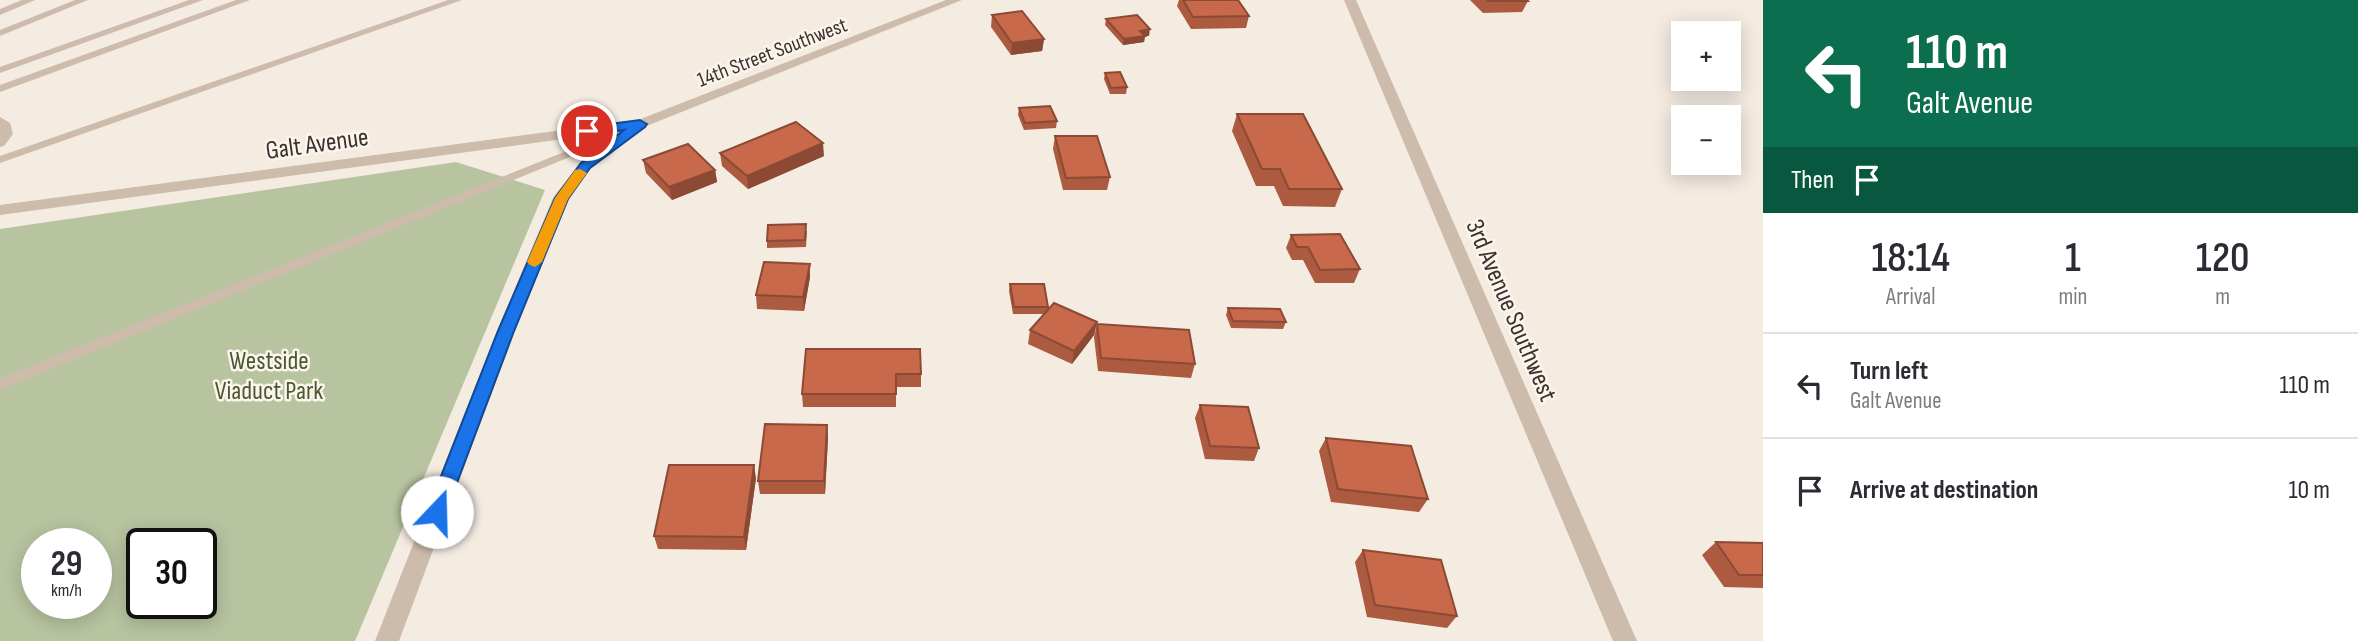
<!DOCTYPE html>
<html lang="en">
<head>
<meta charset="utf-8">
<style>
	:root { --surface:#fff; --page:#f2f2f3; --text:#2b2b33; --muted:#7c7c81; --line:#e1e1e2 }
	body { margin:0; font-family:"Sofia Sans Condensed",sans-serif; background:var(--page); color:var(--text); height:100vh; display:flex; flex-direction:column; font-size:26px; white-space:nowrap }
	* { box-sizing:border-box; margin:0 }
	p { font-size:23px; color:var(--muted) }
	.icon { flex:none; width:38px; height:38px; fill:none; stroke:currentColor; stroke-width:2; stroke-linecap:round; stroke-linejoin:round }
	.map { position:relative; flex:1; overflow:hidden }
	.side { display:flex; flex-direction:column; background:var(--surface); width:595px }
	.side>* { flex:none }
	.hud { background:#0b6e4f; color:#fff; overflow:hidden }
	.tools { position:absolute; left:1671px; top:21px; display:grid; gap:14px }
	.tools a { display:grid; place-items:center; width:70px; height:70px; border-radius:0px; background:var(--surface); box-shadow:0 4px 18px #0003; font-size:35px }
	.speed { position:absolute; left:21px; top:528px; display:flex; gap:14px; font-size:35px; font-weight:700; text-align:center }
	.speed>* { display:grid; place-content:center; width:91px; height:91px; border-radius:50%; background:var(--surface); box-shadow:0 4px 18px #0003; line-height:1 }
	.speed small { font-size:18px; font-weight:400 }
	.speed .limit { border:4px solid #111; border-radius:10px; background:#fff; color:#111 }
	.pin { position:absolute; display:grid; place-items:center; width:60px; height:60px; color:#fff; margin:-30px; border:4px solid #fff; border-radius:50%; box-shadow:0 2px 7px #0007 }
	.me { position:absolute; width:77px; margin:-38px; rotate:21deg; stroke-linejoin:round; filter:drop-shadow(0 0 5px #0008) }
	.turn { display:flex; align-items:center; gap:24px; height:147px; padding:0 28px; font-size:32px }
	.turn .icon { width:91px; height:91px; stroke-width:2.5 }
	.turn b { display:block; font-size:49px; line-height:60px }
	.then { display:flex; align-items:center; height:66px; padding:0 28px; background:#0003; gap:14px; font-size:26px }
	.eta { display:flex; justify-content:space-evenly; align-items:center; height:119px; text-align:center }
	.eta b { font-size:42px; font-weight:600; line-height:49px }
	ul { padding:0; list-style:none }
	li { display:flex; align-items:center; gap:21px; height:105px; padding:0 28px; border-top:2px solid var(--line) }
	li div { flex:1 }
	li b { display:block; font-size:26px }
	li em { font-style:normal }
	main { display:flex; flex:1; min-height:0 }
	.map>svg:first-child { display:block }
	.green { fill:#b8c4a0; fill-rule:evenodd }
	.lines { fill:none; stroke-linecap:round; stroke-linejoin:round }
	.service { fill:#cdbbac; fill-rule:evenodd }
	.minor { fill:#cdbbac; fill-rule:evenodd }
	.wall { fill:#ac5a40 }
	.shaded-wall { fill:#8c4a34 }
	.building { fill:#c8694b; stroke:#8c4a34; stroke-width:2 }
	.route { fill:#1a73e8; stroke:#114b97; stroke-width:2 }
	.slow { fill:#f59e0b }
	.labels { text-anchor:middle; stroke-width:5; stroke-linejoin:round; paint-order:stroke }
	.far-street-label { font-size:21px; fill:#3b302b; stroke:#fbf5ee }
	.street-label { font-size:26px; fill:#3b302b; stroke:#fbf5ee }
	.park-label { font-size:26px; fill:#4a5a2e; stroke:#fbf5ee }
</style>
</head>
<body>
<main>
<div class="map">
<svg width="1763" height="641" viewBox="0 0 1763 641">
	<rect width="100%" height="100%" fill="#f4ebe1"/>
	<!-- green -->
	<path class="green" d="M 456,162 L 545,190 L 355,641 L 0,641 L 0,229 ZM 37,544 L 96,544 L 96,604 L 37,604 ZM 142,544 L 201,544 L 201,604 L 142,604 Z"/>
	<g class="lines">
		<!-- service -->
		<path class="service" d="M 22,0 L 35,0 L 0,15 L 0,9 Z
			M 75,0 L 88,0 L 0,36 L 0,30 Z
			M 189,0 L 203,0 L 0,73 L 0,67 Z
			M 236,0 L 250,0 L 0,92 L 0,85 Z
			M 448,0 L 462,0 L 0,163 L 0,156 Z
			M 0,117 L 10,123 L 13,134 L 4,146 L 0,147 Z
			M 639,122 L 643,123 L 643,127 L 0,390 L 0,378 Z"/>
		<!-- minor -->
		<path class="minor" d="M 946,0 L 962,0 L 644,127 L 591,168 L 568,199 L 515,331 L 399,641 L 375,641 L 497,331 L 553,198 L 581,162 L 623,131 L 0,215 L 0,205 L 638,120 Z
			M 1344,0 L 1356,0 L 1637,641 L 1613,641 Z"/>
	</g>
	<!-- wall -->
	<path class="wall" d="M 1179,0 L 1238,0 L 1249,16 L 1246,28 L 1191,29 L 1177,6 Z
		M 1470,0 L 1527,0 L 1528,1 L 1522,12 L 1483,13 Z
		M 992,15 L 1044,39 L 1042,51 L 1011,55 L 991,27 Z
		M 1106,19 L 1149,36 L 1145,36 L 1144,42 L 1123,45 L 1105,25 Z
		M 1105,73 L 1127,87 L 1126,94 L 1110,94 L 1104,79 Z
		M 1019,108 L 1057,121 L 1056,128 L 1024,130 L 1018,115 Z
		M 1237,114 L 1342,189 L 1335,207 L 1283,206 L 1274,186 L 1256,186 L 1232,131 Z
		M 1055,136 L 1110,177 L 1107,190 L 1063,190 L 1053,149 Z
		M 720,153 L 824,156 L 748,189 L 722,166 Z
		M 643,160 L 715,170 L 717,182 L 672,200 L 646,173 Z
		M 807,231 L 806,247 L 767,248 L 767,241 Z
		M 1291,235 L 1360,269 L 1354,283 L 1315,283 L 1303,260 L 1292,260 L 1286,248 Z
		M 810,264 L 810,277 L 804,311 L 757,309 L 756,295 Z
		M 1010,284 L 1048,307 L 1048,310 L 1097,322 L 1094,335 L 1072,364 L 1028,344 L 1030,330 L 1044,314 L 1013,314 L 1009,291 Z
		M 1228,308 L 1286,322 L 1283,329 L 1231,328 L 1226,315 Z
		M 1097,324 L 1195,364 L 1191,378 L 1098,371 L 1094,337 Z
		M 806,349 L 921,374 L 921,387 L 896,387 L 896,407 L 803,407 L 802,394 Z
		M 1200,405 L 1259,448 L 1254,461 L 1205,459 L 1195,418 Z
		M 827,425 L 828,438 L 825,494 L 760,494 L 758,481 Z
		M 1326,438 L 1428,499 L 1419,512 L 1331,502 L 1319,451 Z
		M 756,478 L 746,550 L 658,549 L 654,536 Z
		M 1716,542 L 1763,543 L 1763,588 L 1724,587 L 1702,555 Z
		M 1363,550 L 1457,616 L 1447,628 L 1367,617 L 1355,562 Z"/>
	<!-- shaded-wall -->
	<path class="shaded-wall" d="M 1150,29 L 1149,36 L 1145,36 L 1144,42 L 1123,45 L 1124,39 L 1140,31 Z
		M 1044,39 L 1042,51 L 1011,55 L 1012,43 Z
		M 823,143 L 824,156 L 748,189 L 747,176 Z
		M 715,170 L 717,182 L 672,200 L 669,187 Z
		M 810,264 L 810,277 L 804,311 L 803,297 Z
		M 1097,322 L 1094,335 L 1072,364 L 1074,351 Z
		M 827,425 L 828,438 L 825,494 L 824,481 Z
		M 754,465 L 756,478 L 746,550 L 744,537 Z"/>
	<!-- building -->
	<path class="building" d="M 1183,0 L 1238,0 L 1249,16 L 1193,17 Z
		M 1487,0 L 1527,0 L 1528,1 L 1488,1 Z
		M 1022,11 L 1044,39 L 1012,43 L 992,15 Z
		M 1137,15 L 1150,29 L 1140,31 L 1145,36 L 1124,39 L 1106,19 Z
		M 1120,72 L 1127,87 L 1111,88 L 1105,73 Z
		M 1050,106 L 1057,121 L 1025,123 L 1019,108 Z
		M 1237,114 L 1303,114 L 1342,189 L 1289,189 L 1280,169 L 1262,169 Z
		M 796,122 L 823,143 L 747,176 L 720,153 Z
		M 1055,136 L 1097,136 L 1110,177 L 1066,178 Z
		M 688,144 L 715,170 L 669,187 L 643,160 Z
		M 806,224 L 805,240 L 767,241 L 768,225 Z
		M 1340,234 L 1360,269 L 1320,270 L 1308,247 L 1297,247 L 1291,235 Z
		M 764,262 L 810,264 L 803,297 L 756,295 Z
		M 1010,284 L 1044,284 L 1048,307 L 1014,307 Z
		M 1054,303 L 1097,322 L 1074,351 L 1030,330 Z
		M 1228,308 L 1280,309 L 1286,322 L 1233,321 Z
		M 1097,324 L 1189,330 L 1195,364 L 1101,358 Z
		M 806,349 L 920,349 L 921,374 L 896,374 L 896,394 L 802,394 Z
		M 1200,405 L 1248,407 L 1259,448 L 1210,446 Z
		M 765,424 L 827,425 L 824,481 L 758,481 Z
		M 1326,438 L 1411,446 L 1428,499 L 1338,489 Z
		M 669,465 L 754,465 L 744,537 L 654,536 Z
		M 1716,542 L 1763,543 L 1763,575 L 1739,575 Z
		M 1363,550 L 1441,560 L 1457,616 L 1375,605 Z"/>
	<!-- route -->
	<path class="route" d="M 640,120 L 647,124 L 645,127 L 590,168 L 568,199 L 514,331 L 446,512 L 443,517 L 437,520 L 430,517 L 427,512 L 498,331 L 555,198 L 581,163 L 624,130 L 587,135 L 581,131 L 587,127 Z"/>
	<!-- slow -->
	<path class="slow" d="M 580,169 L 587,173 L 568,199 L 542,262 L 535,267 L 530,265 L 527,262 L 555,198 L 575,170 Z"/>
	<g class="labels">
		<!-- far-street labels -->
		<g class="far-street-label">
			<text transform="translate(772 52) rotate(-21)" y="7">14th Street Southwest</text>
		</g>
		<!-- street labels -->
		<g class="street-label">
			<text transform="translate(317 143) rotate(-8)" y="9">Galt Avenue</text>
			<text transform="translate(1512 310) rotate(67)" y="9">3rd Avenue Southwest</text>
		</g>
		<!-- park labels -->
		<g class="park-label">
			<text x="269" y="369">Westside<tspan x="269" dy="30">Viaduct Park</tspan></text>
		</g>
	</g>
</svg>
<div class="tools">
<a>+</a>
<a>−</a>
</div>
<div class="speed"><div>29<small>km/h</small></div><div class="limit">30</div></div>
<div class="pin" style="left:587px;top:131px;background:#d93025"><svg class="icon" aria-label="arrive" viewBox="0 0 24 24"><path d="M6 21V4h12l-3 4 3 4H6"/></svg></div>
<svg class="me" style="left:437px;top:512px" viewBox="-20 -20 40 40"><circle r="19" fill="#fff"/><path d="M0-13L10 11 0 6-10 11z" fill="#1a73e8"/></svg>
</div>
<section class="side">
<div class="hud">
<div class="turn"><svg class="icon" aria-label="left" viewBox="0 0 24 24"><path d="M17 20v-9H6M10 6l-5 5 5 5"/></svg><div><b>110 m</b>Galt Avenue</div></div>
<div class="then">Then<svg class="icon" aria-label="arrive" viewBox="0 0 24 24"><path d="M6 21V4h12l-3 4 3 4H6"/></svg></div>
</div>
<div class="eta">
<div><b>18:14</b><p>Arrival</p></div>
<div><b>1</b><p>min</p></div>
<div><b>120</b><p>m</p></div>
</div>
<ul>
<li><svg class="icon" aria-label="left" viewBox="0 0 24 24"><path d="M17 20v-9H6M10 6l-5 5 5 5"/></svg><div><b>Turn left</b><p>Galt Avenue</p></div><em>110 m</em></li>
<li><svg class="icon" aria-label="arrive" viewBox="0 0 24 24"><path d="M6 21V4h12l-3 4 3 4H6"/></svg><div><b>Arrive at destination</b></div><em>10 m</em></li>
</ul>
</section>
</main>
</body>
</html>
